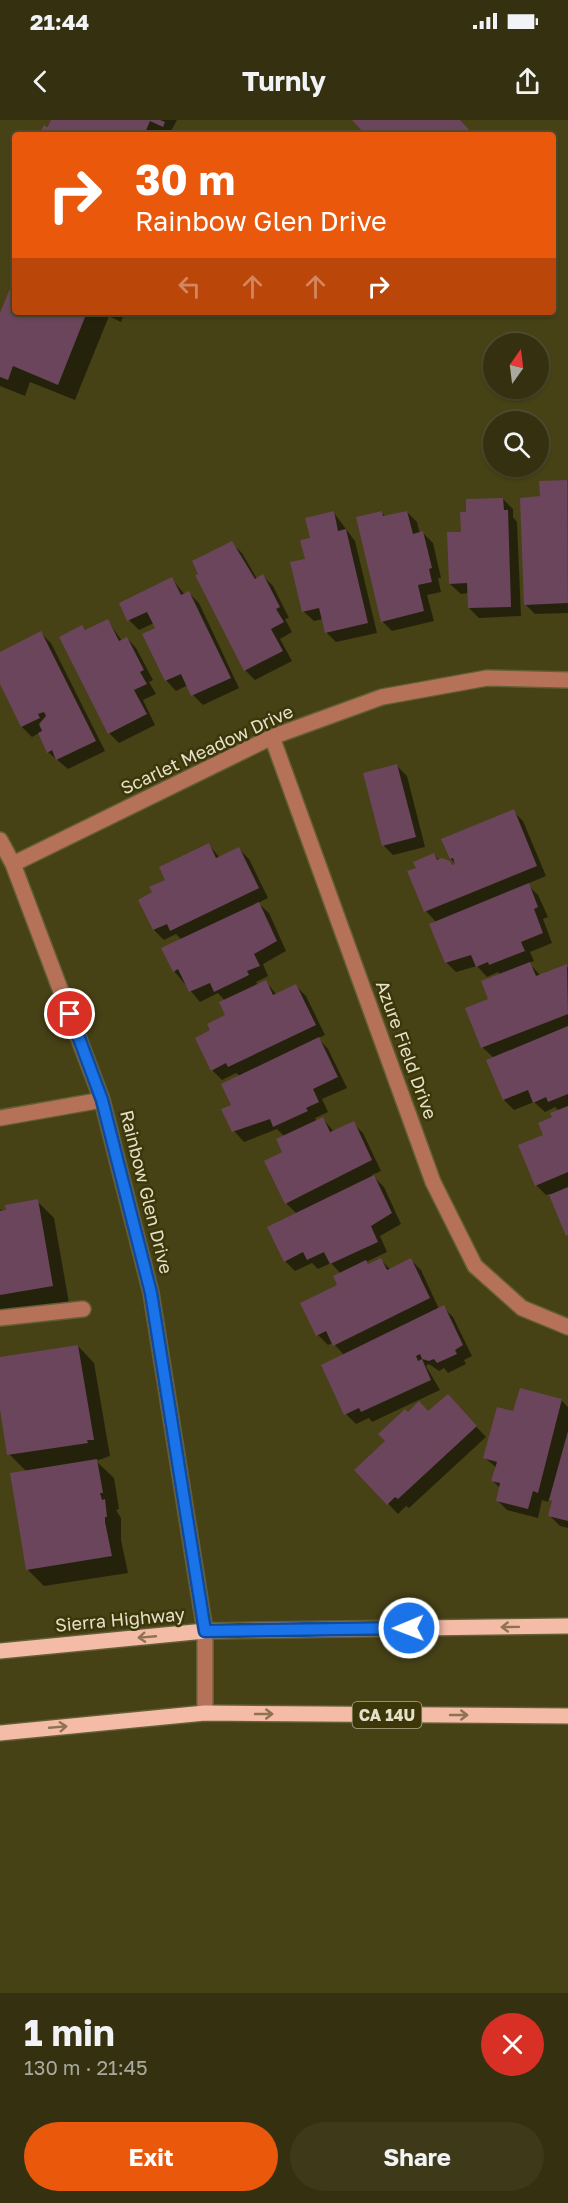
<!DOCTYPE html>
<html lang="en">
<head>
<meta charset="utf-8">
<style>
	:root { --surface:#353110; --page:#3d3919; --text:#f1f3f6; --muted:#aaa99f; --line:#4f4c30; --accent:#ea580c }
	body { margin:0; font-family:"Golos Text",sans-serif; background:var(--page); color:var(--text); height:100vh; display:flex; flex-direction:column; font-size:22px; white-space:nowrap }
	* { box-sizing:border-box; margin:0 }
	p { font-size:20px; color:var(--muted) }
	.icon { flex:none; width:33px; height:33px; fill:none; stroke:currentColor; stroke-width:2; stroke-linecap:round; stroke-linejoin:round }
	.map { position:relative; height:1873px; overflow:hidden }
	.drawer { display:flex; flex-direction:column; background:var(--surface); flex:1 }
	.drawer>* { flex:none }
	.banner { position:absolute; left:12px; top:12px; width:544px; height:183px; border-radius:6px; box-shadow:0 2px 4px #0004,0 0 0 2px var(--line); background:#ea580c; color:#fff; overflow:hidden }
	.needle { width:39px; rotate:14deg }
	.fabs { position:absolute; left:483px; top:213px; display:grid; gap:12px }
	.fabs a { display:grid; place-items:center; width:66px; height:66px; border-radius:50%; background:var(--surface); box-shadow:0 2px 4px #0004,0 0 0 2px var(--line); font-size:30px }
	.pin { position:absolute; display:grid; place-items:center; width:51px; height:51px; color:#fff; margin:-26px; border:3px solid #fff; border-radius:50%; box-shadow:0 2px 6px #0007 }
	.me { position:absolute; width:66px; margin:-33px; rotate:269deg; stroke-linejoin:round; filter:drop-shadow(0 0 4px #0008) }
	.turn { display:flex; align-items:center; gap:21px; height:126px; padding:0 24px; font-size:27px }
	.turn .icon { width:78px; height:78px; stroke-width:2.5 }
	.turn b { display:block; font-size:42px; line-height:51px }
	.lanes { display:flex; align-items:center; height:57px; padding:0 24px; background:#0003; justify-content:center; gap:30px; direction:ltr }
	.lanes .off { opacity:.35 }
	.round { display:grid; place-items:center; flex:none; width:63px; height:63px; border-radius:32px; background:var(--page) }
	.headline { display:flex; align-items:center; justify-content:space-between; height:102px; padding:0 24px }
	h1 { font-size:36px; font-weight:700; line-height:45px }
	.button { display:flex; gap:12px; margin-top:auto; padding:12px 24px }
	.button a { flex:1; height:69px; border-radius:36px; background:var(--accent); color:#fff; font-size:24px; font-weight:700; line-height:69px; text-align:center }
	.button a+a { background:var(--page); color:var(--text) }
	.status { display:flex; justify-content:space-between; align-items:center; height:42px; padding:0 30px; background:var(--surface); direction:ltr }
	.status svg { height:16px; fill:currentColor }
	header { display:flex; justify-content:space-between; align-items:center; height:78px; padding:0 24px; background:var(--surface); font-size:27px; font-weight:700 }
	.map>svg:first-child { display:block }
	.shadow { fill:#0007 }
	.building { fill:#6a455c }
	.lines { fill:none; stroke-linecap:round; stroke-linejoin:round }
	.minor-casing { stroke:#635e36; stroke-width:18 }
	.major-casing { stroke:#635e36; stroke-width:18 }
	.minor { stroke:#b67258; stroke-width:15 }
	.major { stroke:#f4bba6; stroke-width:15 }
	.oneway { stroke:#8f7250 }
	.route-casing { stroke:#114b97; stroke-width:15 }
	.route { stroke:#1a73e8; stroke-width:10 }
	.labels { text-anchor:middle; stroke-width:5; stroke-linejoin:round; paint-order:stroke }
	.shield { fill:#3c3609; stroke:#b2ae90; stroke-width:1.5 }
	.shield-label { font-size:16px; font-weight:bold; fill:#e4e1ca }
	.street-label { font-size:18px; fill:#e4e1ca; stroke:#3c3609 }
</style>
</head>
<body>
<div class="status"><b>21:44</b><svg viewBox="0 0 49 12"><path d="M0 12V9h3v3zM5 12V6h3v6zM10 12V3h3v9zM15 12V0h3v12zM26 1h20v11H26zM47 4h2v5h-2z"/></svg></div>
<header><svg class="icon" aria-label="back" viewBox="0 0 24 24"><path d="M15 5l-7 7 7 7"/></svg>Turnly<svg class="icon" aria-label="share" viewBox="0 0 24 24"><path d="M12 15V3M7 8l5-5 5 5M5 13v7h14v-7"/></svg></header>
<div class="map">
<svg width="568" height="1873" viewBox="0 0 568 1873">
	<rect width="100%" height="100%" fill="#474116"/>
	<!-- shadow -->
	<path class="shadow" d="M 52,0 L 177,0 L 171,11 L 176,15 L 40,15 Z
		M 15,99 L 15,116 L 10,112 Z
		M 15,160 L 15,192 L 125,192 L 121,202 L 109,196 L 75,280 L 30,262 L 25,276 L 0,266 L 0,197 Z
		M 566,362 L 568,493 L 535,494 L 525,484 L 542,378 Z
		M 503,379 L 513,389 L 513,397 L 517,402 L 521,496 L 479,498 L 469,488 L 469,473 L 461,474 L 450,464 L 468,394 Z
		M 407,392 L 417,402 L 420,414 L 423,413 L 433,423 L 441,458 L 438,458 L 441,472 L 427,475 L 434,501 L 392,511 L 382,501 L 382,393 L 386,397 Z
		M 334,393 L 355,421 L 377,513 L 336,522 L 326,512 L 323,499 L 314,501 L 303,491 L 306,440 L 312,419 Z
		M 231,423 L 242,433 L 257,459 L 263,456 L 273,466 L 289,498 L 285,499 L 292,512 L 280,519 L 292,541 L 255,560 L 245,550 L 200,454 Z
		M 172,459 L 185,475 L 189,473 L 199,483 L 239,568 L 203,585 L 193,575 L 188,565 L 176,571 L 166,560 L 154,503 L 139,510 L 129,500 Z
		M 108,501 L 122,521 L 127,518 L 136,528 L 153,560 L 149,562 L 156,574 L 143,580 L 155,605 L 119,623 L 109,613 L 82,507 L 87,511 Z
		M 41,513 L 51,523 L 105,631 L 68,649 L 48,632 L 39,613 L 32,617 L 22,607 L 0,561 L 0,533 Z
		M 397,646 L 407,656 L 425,727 L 393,735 L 383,725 Z
		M 513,691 L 523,701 L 546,756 L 527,764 L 538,775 L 548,797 L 543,799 L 552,823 L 530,832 L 534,841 L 529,843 L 541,856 L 568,847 L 568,1116 L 550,1074 L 546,1075 L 536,1065 L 545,1016 L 559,991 L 555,987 L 545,992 L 534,982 L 514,990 L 504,980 L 488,941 L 494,938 L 482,927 L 501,855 L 498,852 L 487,857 L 477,846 L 456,852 L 446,842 L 436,802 L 426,791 L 418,749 L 434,735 L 439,740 L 453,746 L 457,745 L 451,739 L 443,720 Z
		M 209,725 L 220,738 L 239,729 L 249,739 L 268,778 L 258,783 L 269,793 L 286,831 L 263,844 L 268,856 L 256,862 L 258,865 L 265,861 L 277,875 L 296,866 L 306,876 L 325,915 L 318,918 L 328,929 L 347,968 L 322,979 L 328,992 L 315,998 L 317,1002 L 323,999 L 334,1012 L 353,1003 L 363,1013 L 381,1051 L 372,1055 L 384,1067 L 401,1104 L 380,1116 L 387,1132 L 366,1142 L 370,1145 L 381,1140 L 391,1150 L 411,1140 L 421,1150 L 439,1189 L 443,1187 L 453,1197 L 472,1236 L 464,1240 L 466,1244 L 448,1253 L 444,1248 L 439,1251 L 429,1244 L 426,1246 L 440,1270 L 372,1302 L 369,1298 L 356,1304 L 346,1294 L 323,1246 L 344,1235 L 333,1223 L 328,1225 L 318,1215 L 339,1166 L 341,1154 L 331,1143 L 318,1149 L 312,1143 L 295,1151 L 285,1141 L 297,1094 L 286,1083 L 285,1017 L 277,1009 L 244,1022 L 234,1011 L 223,990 L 233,986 L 240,956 L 236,953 L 222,960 L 212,950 L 212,911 L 227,896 L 225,881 L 218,873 L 200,882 L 174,851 L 182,820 L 176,814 L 164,820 L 154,810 L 154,773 Z
		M 37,1081 L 54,1098 L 69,1183 L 0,1194 L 0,1089 L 3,1092 Z
		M 78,1226 L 94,1243 L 110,1336 L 96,1341 L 114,1358 L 119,1389 L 116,1390 L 121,1398 L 121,1420 L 128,1453 L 44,1466 L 27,1449 L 27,1352 L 9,1334 L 0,1279 L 0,1238 Z
		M 561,1280 L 568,1287 L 568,1408 L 560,1406 L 550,1396 L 553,1383 L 549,1378 L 548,1382 L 542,1380 L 538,1398 L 507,1390 L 497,1380 L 500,1368 L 493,1361 L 497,1348 L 485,1338 L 514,1293 Z
		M 457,1286 L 486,1317 L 409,1388 L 406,1386 L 398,1394 L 356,1350 L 387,1321 L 408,1294 L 429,1293 Z"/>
	<!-- building -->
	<path class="building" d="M 51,0 L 160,0 L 165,2 L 163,7 L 150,1 L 144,15 L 39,15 L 44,5 L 47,7 Z
		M 352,0 L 460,0 L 474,15 L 366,15 Z
		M 15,156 L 15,192 L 87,192 L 58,265 L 13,246 L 8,260 L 0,257 L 0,193 Z
		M 567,360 L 568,483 L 524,485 L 520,378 L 540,376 L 539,361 Z
		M 503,378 L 504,390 L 508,390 L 511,487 L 468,488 L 467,463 L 449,464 L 447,412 L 461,412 L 460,392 L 466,392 L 466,379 Z
		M 334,391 L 338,411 L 346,409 L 368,503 L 325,513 L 319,488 L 302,492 L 290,442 L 305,439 L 300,420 L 310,418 L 305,398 Z
		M 382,391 L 383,396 L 407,391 L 413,414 L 423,411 L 432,448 L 429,449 L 432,462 L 418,465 L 424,491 L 381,502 L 356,397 Z
		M 232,421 L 255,459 L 263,454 L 280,487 L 276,489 L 284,502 L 271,509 L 283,531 L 244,551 L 195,455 L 198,454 L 192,441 Z
		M 172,457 L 181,475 L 189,471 L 231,558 L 191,576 L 181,554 L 165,561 L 142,514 L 155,508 L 147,492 L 127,501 L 119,483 Z
		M 108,499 L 119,521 L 127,517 L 144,550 L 140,552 L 147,564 L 134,570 L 147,594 L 108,614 L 59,517 L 82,505 L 85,510 Z
		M 41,511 L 96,621 L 56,640 L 52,630 L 47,633 L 38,613 L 42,611 L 39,604 L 46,596 L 44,592 L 38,594 L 40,598 L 21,607 L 0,564 L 0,532 Z
		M 397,644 L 416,717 L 382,726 L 363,653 Z
		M 514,689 L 537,746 L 424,792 L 407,751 L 416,748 L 413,742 L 434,733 L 437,740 L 442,738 L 450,741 L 452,745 L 455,744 L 453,738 L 450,739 L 441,719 Z
		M 209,723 L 216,738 L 239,727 L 259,768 L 170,811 L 167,804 L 153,810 L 138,780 L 152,772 L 149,767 L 165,760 L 159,747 Z
		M 529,763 L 538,787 L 534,789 L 543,813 L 521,822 L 525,831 L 489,845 L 488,842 L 476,847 L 471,835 L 445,843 L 429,804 Z
		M 259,782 L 277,821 L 254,834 L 260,846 L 247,851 L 249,855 L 214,872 L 210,863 L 189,872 L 178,849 L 173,852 L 161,828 Z
		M 530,842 L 536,856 L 567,844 L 568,894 L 481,928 L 465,888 L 488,879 L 481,861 Z
		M 266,860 L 273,875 L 296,864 L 316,905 L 228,947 L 226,943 L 211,951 L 195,918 L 210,910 L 207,904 L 225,895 L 219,882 Z
		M 568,906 L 568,974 L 548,982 L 546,977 L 533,983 L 528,970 L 503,980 L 486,940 Z
		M 319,917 L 338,957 L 313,969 L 319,982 L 306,988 L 308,991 L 273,1007 L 270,999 L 232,1012 L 221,989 L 231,985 L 221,964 Z
		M 568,986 L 568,1052 L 535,1066 L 518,1025 L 543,1015 L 538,1003 L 552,997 L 550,993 Z
		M 323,997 L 330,1012 L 354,1001 L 372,1040 L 285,1084 L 264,1041 L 282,1032 L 276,1019 Z
		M 374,1055 L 392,1093 L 371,1106 L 378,1122 L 330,1144 L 324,1132 L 307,1140 L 303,1132 L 284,1142 L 267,1107 Z
		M 568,1067 L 568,1115 L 566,1116 L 549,1075 Z
		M 38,1079 L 53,1166 L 0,1175 L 0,1091 L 6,1090 L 5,1085 Z
		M 381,1138 L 387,1150 L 411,1138 L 430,1178 L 333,1226 L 326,1211 L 316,1216 L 300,1183 L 337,1165 L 333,1156 L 366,1140 L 368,1144 Z
		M 444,1185 L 463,1225 L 455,1230 L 457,1234 L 437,1243 L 434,1239 L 429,1241 L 422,1239 L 420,1234 L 416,1236 L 418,1241 L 422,1239 L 431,1260 L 361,1292 L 359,1288 L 344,1295 L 321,1245 Z
		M 78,1225 L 94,1320 L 87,1320 L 88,1323 L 7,1335 L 0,1289 L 0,1237 Z
		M 520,1268 L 562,1279 L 538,1373 L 533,1371 L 528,1389 L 496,1381 L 500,1363 L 491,1361 L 497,1342 L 483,1338 L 497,1287 L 513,1291 Z
		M 448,1274 L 477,1306 L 398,1379 L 395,1377 L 387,1385 L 354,1350 L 385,1321 L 378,1314 L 405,1289 L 408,1292 L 419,1281 L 428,1291 Z
		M 568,1311 L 568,1401 L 548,1396 L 552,1381 L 549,1380 Z
		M 97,1339 L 103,1373 L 100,1373 L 102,1380 L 105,1379 L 107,1397 L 105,1397 L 105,1402 L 112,1436 L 26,1450 L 10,1353 Z"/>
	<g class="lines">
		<!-- minor casing -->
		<g class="minor-casing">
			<path id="minor" d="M 272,617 L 433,1062 L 475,1146 L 522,1188 L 568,1207
				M 0,720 L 13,744 L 102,980 L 151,1173 L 205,1511 L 205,1593
				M 13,744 L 272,617 L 382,577 L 487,558 L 568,560
				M 0,998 L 102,980
				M 0,1198 L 83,1189"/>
		</g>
		<!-- major casing -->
		<g class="major-casing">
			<path id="major" d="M 0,1531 L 205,1511 L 568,1506
				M 0,1613 L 205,1593 L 568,1596"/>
		</g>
		<!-- minor -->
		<use href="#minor" class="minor"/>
		<!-- major -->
		<use href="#major" class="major"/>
	</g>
	<!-- one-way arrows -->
	<defs><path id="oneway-shaft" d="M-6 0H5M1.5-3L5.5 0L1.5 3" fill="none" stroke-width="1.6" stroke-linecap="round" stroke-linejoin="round" transform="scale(1.5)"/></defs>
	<g class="oneway">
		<use href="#oneway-shaft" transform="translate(510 1507) rotate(179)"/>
		<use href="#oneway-shaft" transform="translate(147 1517) rotate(175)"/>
		<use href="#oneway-shaft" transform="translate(264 1594)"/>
		<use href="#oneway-shaft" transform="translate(459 1595)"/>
		<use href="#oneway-shaft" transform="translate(58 1607) rotate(-5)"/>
	</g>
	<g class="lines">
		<!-- route casing -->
		<g class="route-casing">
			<path id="route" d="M 70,894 L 102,980 L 151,1173 L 205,1511 L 409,1508"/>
		</g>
		<!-- route -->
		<use href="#route" class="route"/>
	</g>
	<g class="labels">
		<!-- shield labels -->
		<rect class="shield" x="352.5" y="1582" width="69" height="26" rx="4.5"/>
		<g class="shield-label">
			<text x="387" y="1601">CA 14U</text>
		</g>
		<!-- street labels -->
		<g class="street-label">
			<text transform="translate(207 630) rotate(-25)" y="6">Scarlet Meadow Drive</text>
			<text transform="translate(406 930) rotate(70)" y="6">Azure Field Drive</text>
			<text transform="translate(146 1072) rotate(76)" y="6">Rainbow Glen Drive</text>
			<text transform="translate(120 1500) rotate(-5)" y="6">Sierra Highway</text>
		</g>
	</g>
</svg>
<div class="fabs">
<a><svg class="needle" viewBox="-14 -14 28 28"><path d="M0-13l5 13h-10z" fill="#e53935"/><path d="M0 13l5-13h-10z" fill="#aaa99f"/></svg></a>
<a><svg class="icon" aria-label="search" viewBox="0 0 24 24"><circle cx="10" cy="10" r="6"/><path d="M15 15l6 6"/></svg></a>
</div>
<div class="pin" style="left:70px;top:894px;background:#d93025"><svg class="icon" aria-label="arrive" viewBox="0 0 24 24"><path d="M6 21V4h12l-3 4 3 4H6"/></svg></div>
<svg class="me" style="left:409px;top:1508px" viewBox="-20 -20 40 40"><circle r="17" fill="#1a73e8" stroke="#fff" stroke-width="3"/><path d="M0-11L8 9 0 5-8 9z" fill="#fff"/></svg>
<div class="banner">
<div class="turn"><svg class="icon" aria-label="right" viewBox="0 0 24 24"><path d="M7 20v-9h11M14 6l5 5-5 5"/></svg><div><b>30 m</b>Rainbow Glen Drive</div></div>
<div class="lanes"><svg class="icon off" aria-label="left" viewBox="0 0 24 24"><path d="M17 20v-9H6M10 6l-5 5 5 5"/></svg><svg class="icon off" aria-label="ahead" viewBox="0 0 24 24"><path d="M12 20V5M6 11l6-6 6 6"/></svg><svg class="icon off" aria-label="ahead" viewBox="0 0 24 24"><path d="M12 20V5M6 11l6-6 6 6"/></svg><svg class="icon" aria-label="right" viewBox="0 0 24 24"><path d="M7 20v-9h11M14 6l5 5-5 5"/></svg></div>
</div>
</div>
<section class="drawer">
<div class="headline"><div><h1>1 min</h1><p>130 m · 21:45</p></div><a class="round" style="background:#d93025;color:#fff"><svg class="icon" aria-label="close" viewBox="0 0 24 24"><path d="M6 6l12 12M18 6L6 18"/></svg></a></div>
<div class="button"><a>Exit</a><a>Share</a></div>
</section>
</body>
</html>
